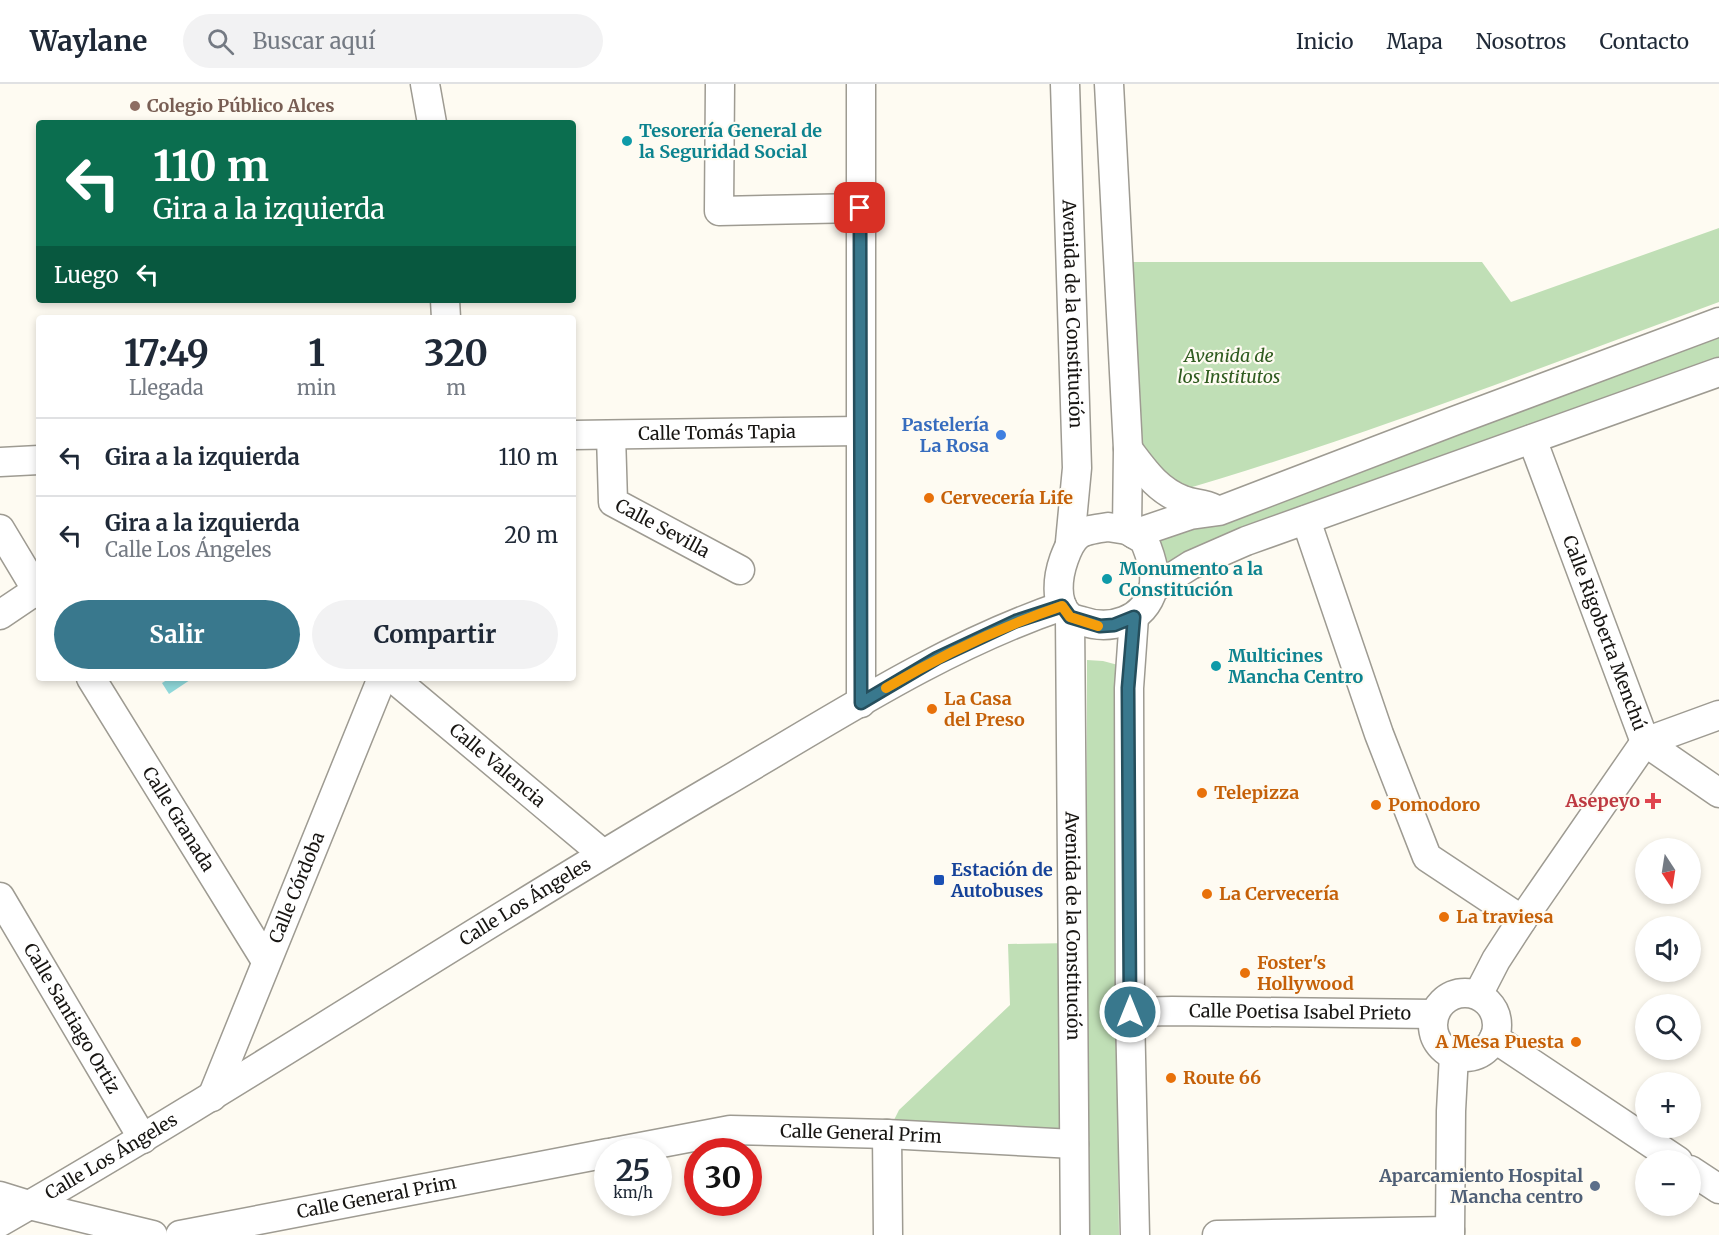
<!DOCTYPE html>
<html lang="es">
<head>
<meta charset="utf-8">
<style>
	:root { --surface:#fff; --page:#f2f2f3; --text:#1f2937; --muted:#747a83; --line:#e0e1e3; --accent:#39788d }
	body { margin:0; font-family:Merriweather,serif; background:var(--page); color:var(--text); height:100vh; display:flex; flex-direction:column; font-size:22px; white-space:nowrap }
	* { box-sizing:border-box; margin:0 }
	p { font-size:20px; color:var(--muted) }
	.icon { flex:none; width:33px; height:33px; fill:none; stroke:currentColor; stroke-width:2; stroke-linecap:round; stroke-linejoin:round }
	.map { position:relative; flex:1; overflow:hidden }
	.panel { position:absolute; left:36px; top:231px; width:540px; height:366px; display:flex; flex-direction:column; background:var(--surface); border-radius:6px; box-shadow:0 3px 9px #0003 }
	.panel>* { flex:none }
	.guide { position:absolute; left:36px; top:36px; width:540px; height:183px; border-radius:6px; box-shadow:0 3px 9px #0003; background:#0b6e4f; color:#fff; overflow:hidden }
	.needle { width:39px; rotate:168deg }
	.buttons { position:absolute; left:1635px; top:754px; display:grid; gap:12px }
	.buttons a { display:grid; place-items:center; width:66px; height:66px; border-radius:50%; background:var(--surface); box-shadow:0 3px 9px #0003; font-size:30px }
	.speed { position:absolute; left:594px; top:1054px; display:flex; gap:12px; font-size:30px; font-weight:700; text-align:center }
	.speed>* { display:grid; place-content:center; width:78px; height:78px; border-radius:50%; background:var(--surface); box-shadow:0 3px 9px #0003; line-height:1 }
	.speed small { font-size:15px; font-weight:400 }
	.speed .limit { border:9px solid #d22; background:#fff; color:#111 }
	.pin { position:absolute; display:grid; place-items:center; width:51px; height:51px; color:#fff; margin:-26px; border-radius:12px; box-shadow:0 3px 9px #0006 }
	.me { position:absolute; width:66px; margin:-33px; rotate:0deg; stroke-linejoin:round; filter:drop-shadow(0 0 4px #0008) }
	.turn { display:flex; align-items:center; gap:21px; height:126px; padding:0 18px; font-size:27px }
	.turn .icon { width:78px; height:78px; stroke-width:2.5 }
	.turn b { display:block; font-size:42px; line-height:51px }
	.then { display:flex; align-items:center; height:57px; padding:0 18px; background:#0003; gap:12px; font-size:22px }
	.eta { display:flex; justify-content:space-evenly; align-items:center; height:102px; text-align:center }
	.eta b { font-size:36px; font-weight:700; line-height:42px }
	.action { display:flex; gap:12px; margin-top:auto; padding:12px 18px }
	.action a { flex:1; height:69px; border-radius:36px; background:var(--accent); color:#fff; font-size:24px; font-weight:700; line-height:69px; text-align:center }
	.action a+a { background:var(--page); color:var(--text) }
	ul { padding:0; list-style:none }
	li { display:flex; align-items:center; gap:18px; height:78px; padding:0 18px; border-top:2px solid var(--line) }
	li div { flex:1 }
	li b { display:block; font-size:22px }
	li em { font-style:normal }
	header { display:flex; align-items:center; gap:36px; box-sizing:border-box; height:84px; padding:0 30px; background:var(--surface); border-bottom:2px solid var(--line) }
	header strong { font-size:28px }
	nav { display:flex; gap:33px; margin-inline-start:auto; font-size:21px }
	.search { width:420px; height:54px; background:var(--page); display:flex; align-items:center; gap:15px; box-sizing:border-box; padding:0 21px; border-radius:33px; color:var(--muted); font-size:22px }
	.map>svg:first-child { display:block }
	.green { fill:#c0dfb6 }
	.water { fill:#91dadc }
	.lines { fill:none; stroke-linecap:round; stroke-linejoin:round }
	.street-casing { stroke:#9e9b92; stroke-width:31 }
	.street { stroke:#fff; stroke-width:28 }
	.route-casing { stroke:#254e5c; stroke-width:15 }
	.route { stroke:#39788d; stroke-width:10 }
	.slow { stroke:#f59e0b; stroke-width:10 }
	.education-dot { fill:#8d6e63; stroke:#fefbf2; stroke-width:2 }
	.culture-dot { fill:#0f9aa8; stroke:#fefbf2; stroke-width:2 }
	.shop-dot { fill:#3f7fe0; stroke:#fefbf2; stroke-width:2 }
	.food-dot { fill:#e8710a; stroke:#fefbf2; stroke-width:2 }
	.health-dot { fill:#e0444e; stroke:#fefbf2; stroke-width:2 }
	.transit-dot { fill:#1a4fb4; stroke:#fefbf2; stroke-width:2 }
	.service-dot { fill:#5c6f8a; stroke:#fefbf2; stroke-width:2 }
	.labels { text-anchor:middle; stroke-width:4.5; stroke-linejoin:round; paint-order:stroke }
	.education-label { font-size:18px; font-weight:bold; fill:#785e54; stroke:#fefbf2; text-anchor:start }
	.culture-label { font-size:18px; font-weight:bold; fill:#0d838f; stroke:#fefbf2; text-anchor:start }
	.street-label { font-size:18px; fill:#171512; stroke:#fefbf2 }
	.park-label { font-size:18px; font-style:italic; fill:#2f5b1f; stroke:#fefbf2 }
	.shop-label { font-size:18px; font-weight:bold; fill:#366cbe; stroke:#fefbf2; text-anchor:end }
	.food-label { font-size:18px; font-weight:bold; fill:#c56008; stroke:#fefbf2; text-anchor:start }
	.health-label { font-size:18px; font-weight:bold; fill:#be3a42; stroke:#fefbf2; text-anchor:end }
	.transit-label { font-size:18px; font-weight:bold; fill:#164399; stroke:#fefbf2; text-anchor:start }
	.service-label { font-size:18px; font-weight:bold; fill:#4e5e75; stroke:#fefbf2; text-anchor:end }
</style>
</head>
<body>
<header>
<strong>Waylane</strong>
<div class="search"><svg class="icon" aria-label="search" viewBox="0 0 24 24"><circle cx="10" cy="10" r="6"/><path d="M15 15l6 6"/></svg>Buscar aquí</div>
<nav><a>Inicio</a><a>Mapa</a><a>Nosotros</a><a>Contacto</a></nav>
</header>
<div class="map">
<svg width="1719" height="1151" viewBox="0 0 1719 1151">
	<rect width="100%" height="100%" fill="#fefbf2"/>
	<!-- green -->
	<path class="green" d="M 1719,144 L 1719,218 C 1537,285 1355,356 1169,410 L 1128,365 L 1119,178 L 1482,178 L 1511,218 Z
		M 1719,238 L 1719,288 L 1153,505 L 1144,456 Z
		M 1087,576 L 1103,577 L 1118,581 L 1115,804 L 1119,1151 L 1087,1151 L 1086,862 Z
		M 1072,859 L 1074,1060 L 887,1050 L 899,1026 L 1010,921 L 1008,860 Z"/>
	<!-- water -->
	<path class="water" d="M 170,594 L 193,594 L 169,610 L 162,599 Z"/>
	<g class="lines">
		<!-- street casing -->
		<g class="street-casing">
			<g id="street">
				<path d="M 425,0 L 432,39"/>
				<path d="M 720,0 L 719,127 L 860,124"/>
				<path id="s1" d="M 1065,0 L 1077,384 L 1070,458"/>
				<path d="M 1109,0 L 1128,365 L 1127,446"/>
				<path d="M 445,216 L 446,234"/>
				<path id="s2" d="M 573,351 L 860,347"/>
				<path id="s3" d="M 611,351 L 613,418 L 740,486"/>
				<path id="s4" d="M 1532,355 L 1645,658 L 1719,709"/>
				<path d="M 1128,365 C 1144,386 1157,406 1183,416 C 1195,421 1202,418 1215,425"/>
				<path d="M 0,378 L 39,376"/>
				<path d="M 1306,436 L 1379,650 L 1427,773 L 1522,836"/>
				<path d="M 1108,443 L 1127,446 L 1144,456 C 1150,470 1157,490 1153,505 C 1144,537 1110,547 1082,537 C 1078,536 1072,535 1069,532 C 1054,518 1058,492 1064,475 C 1074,448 1080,447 1108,443 Z"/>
				<path d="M 0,445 L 39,510"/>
				<path d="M 1134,450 L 1190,431 L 1219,427 L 1454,337 L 1719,238"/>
				<path d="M 1153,505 L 1191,481 L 1246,457 L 1719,288"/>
				<path d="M 0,531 L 37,506"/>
				<path id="s5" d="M 1070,533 L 1075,1151"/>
				<path d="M 1134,533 L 1129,604 L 1130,928 L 1135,1151"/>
				<path id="s6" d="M 91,594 L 266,877"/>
				<path id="s7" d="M 393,594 L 603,770"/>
				<path d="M 861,619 L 861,0"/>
				<path id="s8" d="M 0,813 L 143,1055"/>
				<circle cx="1465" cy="941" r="32"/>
				<path d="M 1478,911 L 1496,876 L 1522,836 L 1645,658 L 1719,631"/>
				<path id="s9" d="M 1130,928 L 1172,927 L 1434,930"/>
				<path d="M 1494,954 L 1678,1077"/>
				<path id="s10" d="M 212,1013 L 382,594"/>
				<path d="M 887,1050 L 888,1151"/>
				<path id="s11" d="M 614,1068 L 730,1046 L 887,1050 L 1074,1060"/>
				<path d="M 1690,1086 L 1719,1105"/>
				<path d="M 0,1112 L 29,1121 L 153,1151"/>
				<path id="s12" d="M 0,1138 C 243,999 476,843 718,702 C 830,637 939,564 1062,522"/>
				<path id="s13" d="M 180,1151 L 608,1069"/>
				<path d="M 1217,1151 L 1450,1147"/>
				<path d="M 1450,1151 L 1451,1027 L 1454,971"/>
			</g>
		</g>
		<!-- street -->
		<use href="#street" class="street"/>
	</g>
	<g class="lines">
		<!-- route casing -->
		<g class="route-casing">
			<path id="route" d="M 860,124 L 861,619 L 937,574 L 1016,537 L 1062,522 L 1070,533 L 1100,542 L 1114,541 L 1134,533 L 1128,604 L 1130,928"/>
		</g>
		<!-- route -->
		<use href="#route" class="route"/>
		<!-- slow -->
		<path class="slow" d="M 886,604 C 942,571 1000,543 1062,522 L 1070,533 L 1098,542"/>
	</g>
	<!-- markers -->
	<circle class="education-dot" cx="135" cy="22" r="6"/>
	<g class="culture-dot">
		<circle cx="627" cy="57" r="6"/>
		<circle cx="1107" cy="495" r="6"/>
		<circle cx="1216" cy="582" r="6"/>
	</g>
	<circle class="shop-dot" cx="1001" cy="351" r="6"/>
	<g class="food-dot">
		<circle cx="929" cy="414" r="6"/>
		<circle cx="932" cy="625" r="6"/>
		<circle cx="1202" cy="709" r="6"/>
		<circle cx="1376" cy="721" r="6"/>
		<circle cx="1207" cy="810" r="6"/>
		<circle cx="1444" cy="833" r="6"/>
		<circle cx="1245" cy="889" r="6"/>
		<circle cx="1576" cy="958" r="6"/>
		<circle cx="1171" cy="994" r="6"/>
	</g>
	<path class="health-dot" d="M1650 708h6v6h6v6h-6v6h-6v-6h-6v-6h6z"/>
	<rect class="transit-dot" x="933" y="790" width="12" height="12" rx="3"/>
	<circle class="service-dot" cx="1595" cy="1102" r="6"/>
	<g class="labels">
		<!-- education labels -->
		<g class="education-label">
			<text x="147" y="28">Colegio Público Alces</text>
		</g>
		<!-- culture labels -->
		<g class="culture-label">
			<text x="639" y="53">Tesorería General de<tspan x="639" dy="21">la Seguridad Social</tspan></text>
			<text x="1119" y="491">Monumento a la<tspan x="1119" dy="21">Constitución</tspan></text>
			<text x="1228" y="578">Multicines<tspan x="1228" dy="21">Mancha Centro</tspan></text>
		</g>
		<!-- street labels -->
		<g class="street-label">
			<text dy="6" stroke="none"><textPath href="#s1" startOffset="230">Avenida de la Constitución</textPath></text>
			<text dy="6" stroke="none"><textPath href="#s2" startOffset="144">Calle Tomás Tapia</textPath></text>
			<text dy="6" stroke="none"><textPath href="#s3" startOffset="123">Calle Sevilla</textPath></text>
			<text dy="6" stroke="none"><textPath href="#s4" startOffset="207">Calle Rigoberta Menchú</textPath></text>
			<text dy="6" stroke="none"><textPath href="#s7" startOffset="136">Calle Valencia</textPath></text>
			<text dy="6" stroke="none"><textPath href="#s6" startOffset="166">Calle Granada</textPath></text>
			<text dy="6" stroke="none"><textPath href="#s10" startOffset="226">Calle Córdoba</textPath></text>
			<text dy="6" stroke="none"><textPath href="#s12" startOffset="615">Calle Los Ángeles</textPath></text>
			<text dy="6" stroke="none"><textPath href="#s5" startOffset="309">Avenida de la Constitución</textPath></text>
			<text dy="6" stroke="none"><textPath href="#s9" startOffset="170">Calle Poetisa Isabel Prieto</textPath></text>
			<text dy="6" stroke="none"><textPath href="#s8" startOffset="141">Calle Santiago Ortiz</textPath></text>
			<text dy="6" stroke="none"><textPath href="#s11" startOffset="249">Calle General Prim</textPath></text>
			<text dy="6" stroke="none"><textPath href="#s12" startOffset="129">Calle Los Ángeles</textPath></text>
			<text dy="6" stroke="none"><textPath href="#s13" startOffset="200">Calle General Prim</textPath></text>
		</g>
		<!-- park labels -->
		<g class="park-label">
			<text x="1229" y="278">Avenida de<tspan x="1229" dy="21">los Institutos</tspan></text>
		</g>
		<!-- shop labels -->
		<g class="shop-label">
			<text x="989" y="347">Pastelería<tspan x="989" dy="21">La Rosa</tspan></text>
		</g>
		<!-- food labels -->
		<g class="food-label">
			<text x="941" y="420">Cervecería Life</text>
			<text x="944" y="621">La Casa<tspan x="944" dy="21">del Preso</tspan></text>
			<text x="1214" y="715">Telepizza</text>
			<text x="1388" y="727">Pomodoro</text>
			<text x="1219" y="816">La Cervecería</text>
			<text x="1456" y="839">La traviesa</text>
			<text x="1257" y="885">Foster's<tspan x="1257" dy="21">Hollywood</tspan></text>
			<text x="1564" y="964" text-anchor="end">A Mesa Puesta</text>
			<text x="1183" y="1000">Route 66</text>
		</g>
		<!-- health labels -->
		<g class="health-label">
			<text x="1640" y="723">Asepeyo</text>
		</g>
		<!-- transit labels -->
		<g class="transit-label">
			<text x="951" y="792">Estación de<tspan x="951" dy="21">Autobuses</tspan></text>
		</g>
		<!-- service labels -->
		<g class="service-label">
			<text x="1583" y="1098">Aparcamiento Hospital<tspan x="1583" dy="21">Mancha centro</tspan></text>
		</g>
	</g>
</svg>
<div class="buttons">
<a><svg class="needle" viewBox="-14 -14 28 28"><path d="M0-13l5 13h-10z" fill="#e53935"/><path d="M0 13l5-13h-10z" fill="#747a83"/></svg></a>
<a><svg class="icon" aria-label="sound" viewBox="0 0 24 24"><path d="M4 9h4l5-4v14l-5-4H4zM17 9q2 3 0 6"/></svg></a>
<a><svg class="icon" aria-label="search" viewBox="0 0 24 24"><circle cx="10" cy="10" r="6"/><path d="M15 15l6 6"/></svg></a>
<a>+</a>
<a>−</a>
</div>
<div class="speed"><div>25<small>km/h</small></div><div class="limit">30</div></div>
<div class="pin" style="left:860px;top:124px;background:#d93025"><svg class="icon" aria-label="arrive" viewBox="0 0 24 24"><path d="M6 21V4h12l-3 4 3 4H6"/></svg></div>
<svg class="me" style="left:1130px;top:928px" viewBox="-20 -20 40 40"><circle r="17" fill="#39788d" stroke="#fff" stroke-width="3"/><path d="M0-11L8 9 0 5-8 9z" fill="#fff"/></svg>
<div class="guide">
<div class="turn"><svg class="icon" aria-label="left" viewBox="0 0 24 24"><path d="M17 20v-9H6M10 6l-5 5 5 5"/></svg><div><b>110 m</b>Gira a la izquierda</div></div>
<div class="then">Luego<svg class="icon" aria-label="left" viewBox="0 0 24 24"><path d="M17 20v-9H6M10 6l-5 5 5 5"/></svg></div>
</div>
<section class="panel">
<div class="eta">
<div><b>17:49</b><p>Llegada</p></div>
<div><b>1</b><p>min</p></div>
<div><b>320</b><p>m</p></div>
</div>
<ul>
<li><svg class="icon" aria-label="left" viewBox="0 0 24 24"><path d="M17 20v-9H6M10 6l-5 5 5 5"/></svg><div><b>Gira a la izquierda</b></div><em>110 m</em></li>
<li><svg class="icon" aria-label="left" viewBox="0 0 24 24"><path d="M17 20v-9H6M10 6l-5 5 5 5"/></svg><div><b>Gira a la izquierda</b><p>Calle Los Ángeles</p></div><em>20 m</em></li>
</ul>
<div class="action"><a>Salir</a><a>Compartir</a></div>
</section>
</div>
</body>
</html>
